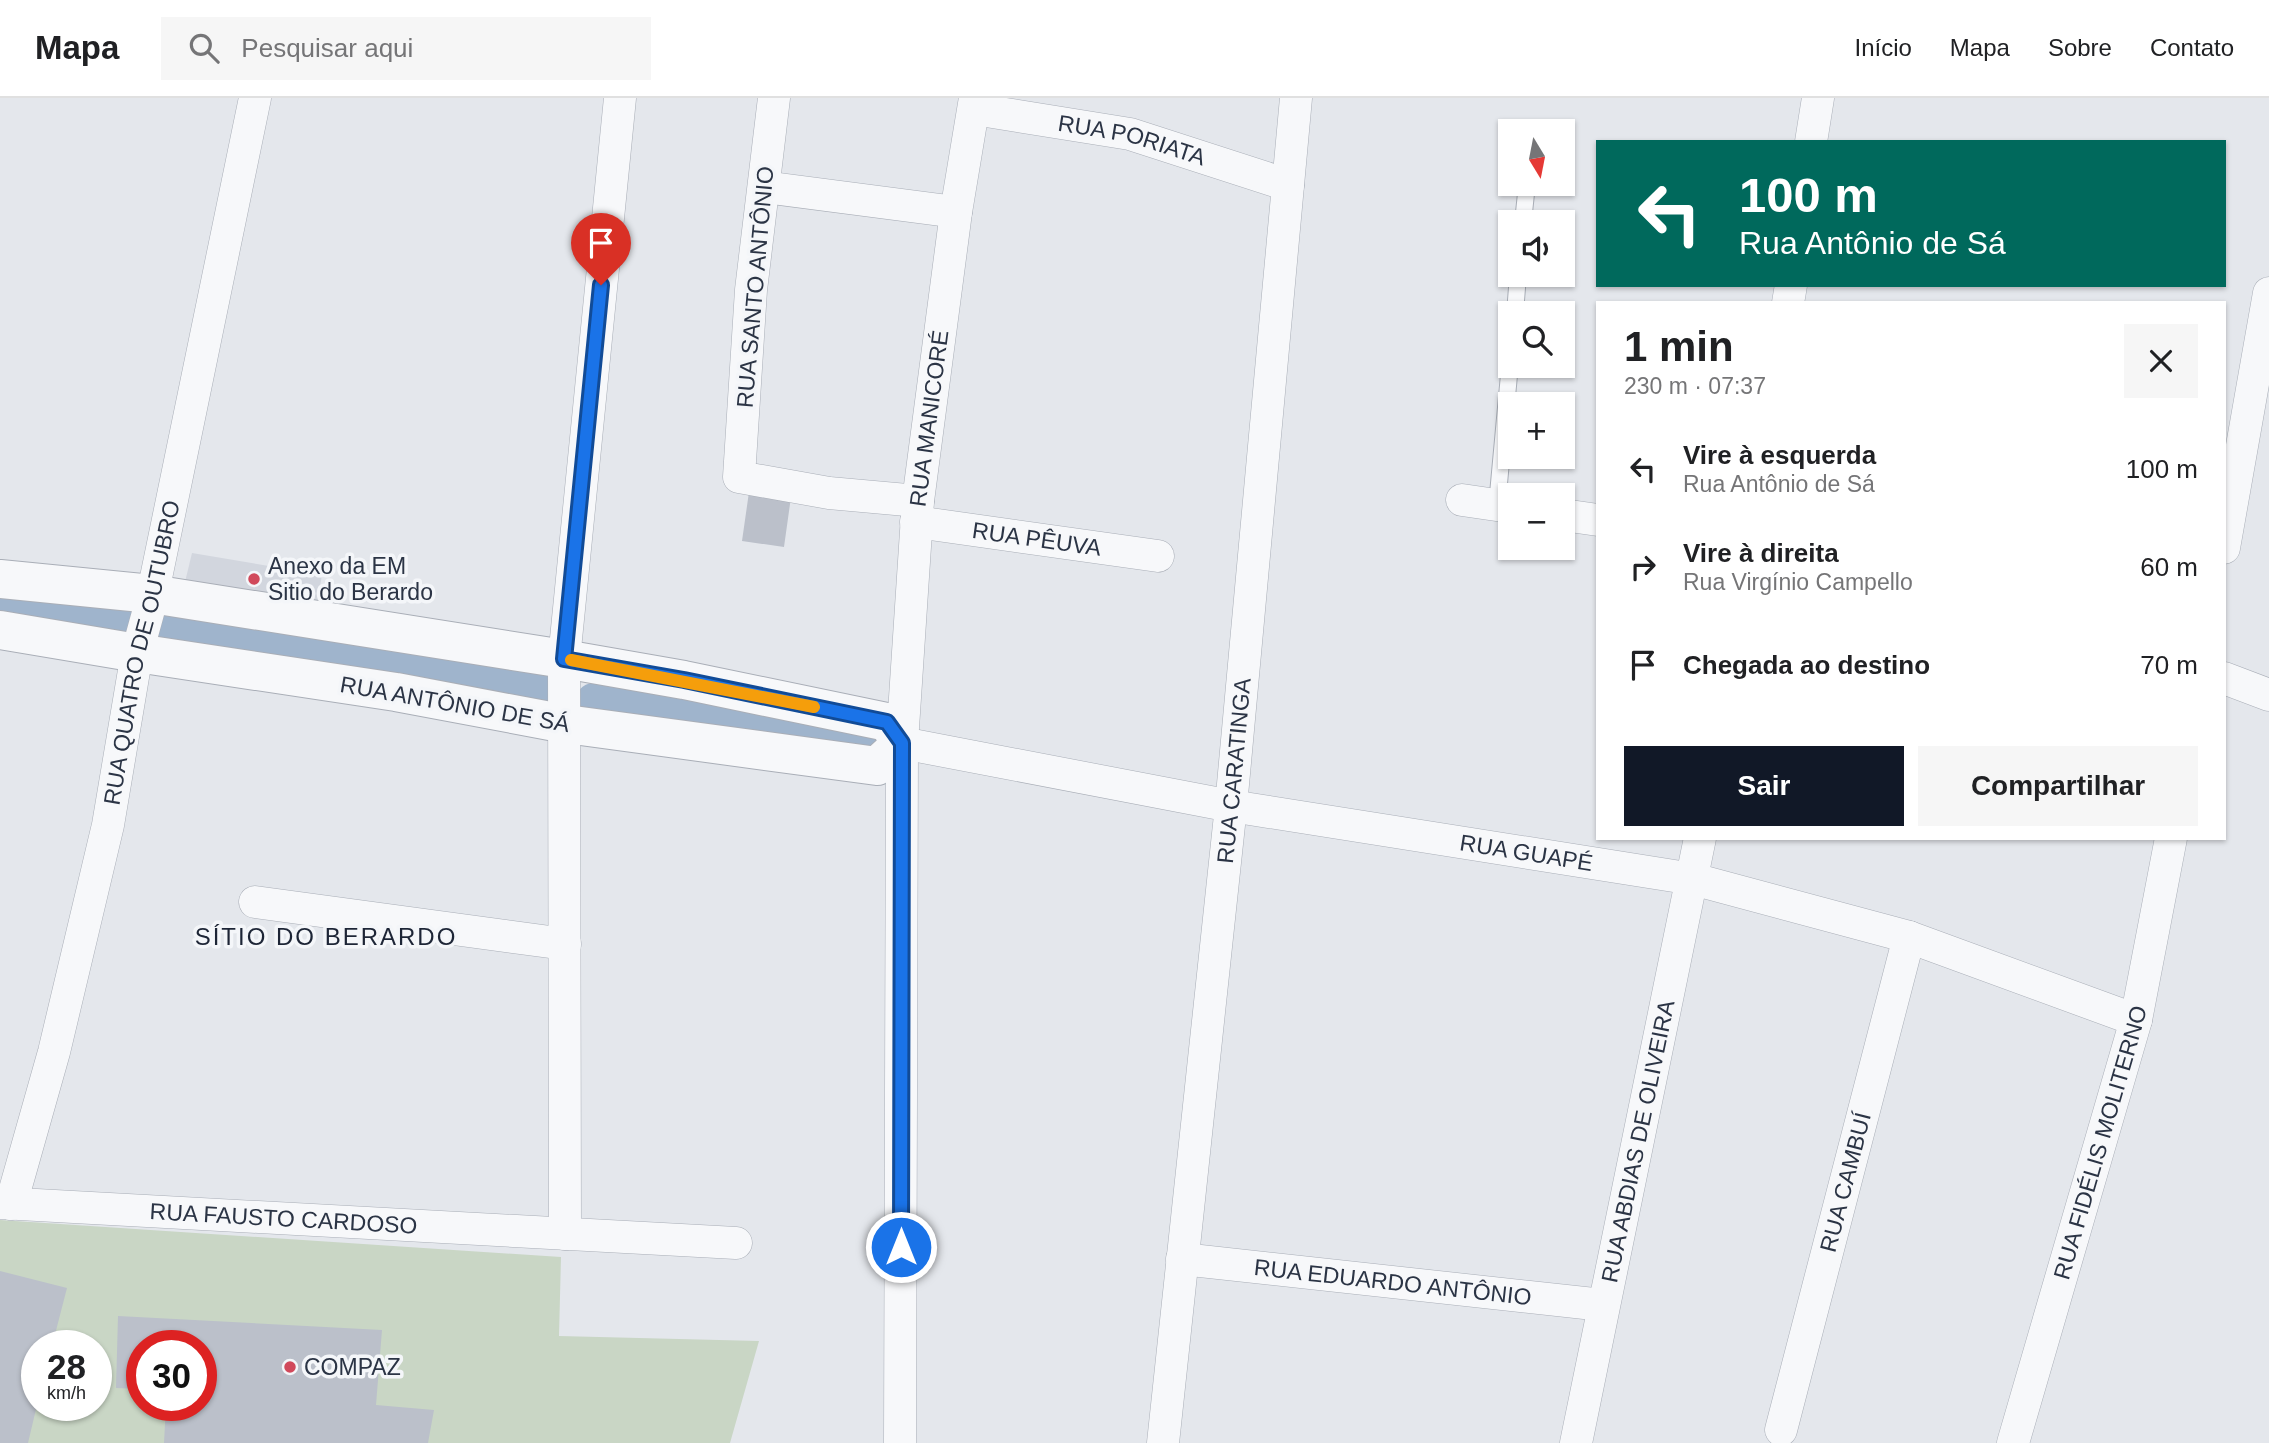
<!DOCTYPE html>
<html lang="pt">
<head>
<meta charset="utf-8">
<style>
	:root { --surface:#fff; --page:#f6f6f6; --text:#202124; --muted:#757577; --line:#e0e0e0; --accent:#111827 }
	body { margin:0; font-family:Helvetica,sans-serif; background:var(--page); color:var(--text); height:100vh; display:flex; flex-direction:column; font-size:26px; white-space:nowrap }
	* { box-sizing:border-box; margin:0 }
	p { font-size:23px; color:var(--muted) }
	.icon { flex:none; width:38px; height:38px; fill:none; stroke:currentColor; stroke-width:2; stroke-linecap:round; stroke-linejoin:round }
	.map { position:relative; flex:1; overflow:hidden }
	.side { position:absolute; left:1596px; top:203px; width:630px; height:539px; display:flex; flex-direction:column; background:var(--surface); border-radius:0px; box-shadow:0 2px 5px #0004 }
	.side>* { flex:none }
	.guide { position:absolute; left:1596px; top:42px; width:630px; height:147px; border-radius:0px; box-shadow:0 2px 5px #0004; background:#00695c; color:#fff; overflow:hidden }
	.needle { width:46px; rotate:170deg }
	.tools { position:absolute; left:1498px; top:21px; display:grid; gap:14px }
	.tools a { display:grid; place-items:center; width:77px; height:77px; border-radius:0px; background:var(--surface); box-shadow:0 2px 5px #0004; font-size:35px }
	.speed { position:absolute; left:21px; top:1232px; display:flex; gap:14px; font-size:35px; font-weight:700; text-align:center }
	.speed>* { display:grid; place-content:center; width:91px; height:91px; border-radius:50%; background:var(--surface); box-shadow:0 2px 5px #0004; line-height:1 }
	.speed small { font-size:18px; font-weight:400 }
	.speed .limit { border:10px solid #d22; background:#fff; color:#111 }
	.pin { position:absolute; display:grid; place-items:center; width:60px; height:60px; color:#fff; margin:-72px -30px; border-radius:50% 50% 50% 0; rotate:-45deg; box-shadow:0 0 7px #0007 }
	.pin .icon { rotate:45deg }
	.me { position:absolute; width:77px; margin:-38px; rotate:0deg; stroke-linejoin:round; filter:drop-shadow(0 0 5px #0008) }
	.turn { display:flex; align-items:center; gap:24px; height:147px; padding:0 28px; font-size:32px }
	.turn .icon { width:91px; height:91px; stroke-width:2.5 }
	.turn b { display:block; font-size:49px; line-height:60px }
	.round { display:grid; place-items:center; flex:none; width:74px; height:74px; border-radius:0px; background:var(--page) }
	.head { display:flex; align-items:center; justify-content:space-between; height:119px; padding:0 28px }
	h1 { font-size:42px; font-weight:800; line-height:52px }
	.button { display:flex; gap:14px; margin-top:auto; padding:14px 28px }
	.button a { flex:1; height:80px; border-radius:0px; background:var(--accent); color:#fff; font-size:28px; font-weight:800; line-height:80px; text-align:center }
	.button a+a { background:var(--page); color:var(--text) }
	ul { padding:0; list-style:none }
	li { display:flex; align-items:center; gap:21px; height:98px; padding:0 28px }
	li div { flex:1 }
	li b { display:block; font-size:26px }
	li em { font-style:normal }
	header { display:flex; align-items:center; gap:42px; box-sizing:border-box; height:98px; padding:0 35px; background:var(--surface); border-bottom:2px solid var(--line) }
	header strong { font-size:33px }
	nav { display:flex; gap:38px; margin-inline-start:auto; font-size:24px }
	.search { width:490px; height:63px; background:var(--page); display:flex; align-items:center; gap:18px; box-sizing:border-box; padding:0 24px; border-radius:0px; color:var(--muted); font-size:26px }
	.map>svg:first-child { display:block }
	.built { fill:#d2d6de }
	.green { fill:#c9d6c5; fill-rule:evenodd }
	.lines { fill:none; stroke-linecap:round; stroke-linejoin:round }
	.canal { stroke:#9fb4cc; stroke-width:38 }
	.building { fill:#bbc0ca }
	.service-casing { stroke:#a9aeb7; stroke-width:18 }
	.minor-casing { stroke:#a9aeb7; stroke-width:33 }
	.tertiary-casing { stroke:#a9aeb7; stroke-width:40 }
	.service { stroke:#f7f8fa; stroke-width:16 }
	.minor { stroke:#f7f8fa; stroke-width:32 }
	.tertiary { stroke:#f7f8fa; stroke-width:38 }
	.route-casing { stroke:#114b97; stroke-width:18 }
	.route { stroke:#1a73e8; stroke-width:12 }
	.slow { stroke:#f59e0b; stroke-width:12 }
	.poi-dot { fill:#d1495b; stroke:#f4f6f9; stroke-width:2.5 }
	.labels { text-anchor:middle; stroke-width:7; stroke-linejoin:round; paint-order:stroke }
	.street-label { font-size:23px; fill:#2b3445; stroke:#f4f6f9 }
	.poi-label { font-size:23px; fill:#2b3445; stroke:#f4f6f9; text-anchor:start }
	.neighbourhood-label { font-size:24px; letter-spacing:2px; fill:#1d2536; stroke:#f4f6f9 }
</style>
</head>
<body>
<header>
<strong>Mapa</strong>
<div class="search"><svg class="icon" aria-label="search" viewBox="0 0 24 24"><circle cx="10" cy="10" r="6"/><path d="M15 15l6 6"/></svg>Pesquisar aqui</div>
<nav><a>Início</a><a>Mapa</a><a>Sobre</a><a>Contato</a></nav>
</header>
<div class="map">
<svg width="2269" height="1345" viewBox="0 0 2269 1345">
	<rect width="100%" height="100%" fill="#e4e7ec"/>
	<!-- built -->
	<path class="built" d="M 192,455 L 322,477 L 317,505 L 185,484 Z"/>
	<!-- green -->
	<path class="green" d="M 0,1122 L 561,1159 L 559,1238 L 759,1243 L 730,1345 L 0,1345 ZM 37,1248 L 96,1248 L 96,1307 L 37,1307 ZM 142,1248 L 201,1248 L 201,1307 L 142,1307 Z"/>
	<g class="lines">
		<!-- canal -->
		<path class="canal" d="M 0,514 C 189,529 376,567 562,600
			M 594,604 L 864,643"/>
	</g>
	<!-- building -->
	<path class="building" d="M 749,394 L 791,399 L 784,449 L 742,443 Z
		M 0,1173 L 67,1190 L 52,1248 L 37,1248 L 37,1307 L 28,1345 L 0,1345 Z
		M 118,1218 L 382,1232 L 376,1307 L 434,1312 L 428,1345 L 164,1345 L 166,1307 L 201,1307 L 201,1248 L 142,1248 L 142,1291 L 116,1290 Z"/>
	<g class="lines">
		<!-- service casing -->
		<g class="service-casing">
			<path id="service" d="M 1523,124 L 1527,86
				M 1515,215 L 1518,177
				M 1497,407 L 1510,266"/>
		</g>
		<!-- minor casing -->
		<g class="minor-casing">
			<g id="minor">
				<path d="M 774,0 L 751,192 L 739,379 L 829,395 L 918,403"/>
				<path id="s1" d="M 974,11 L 1130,36 L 1288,87"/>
				<path d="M 1811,44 L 1818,0"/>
				<path d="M 764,89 L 956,114"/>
				<path d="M 1788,205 L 1791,187"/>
				<path d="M 1462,402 L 1510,409"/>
				<path d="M 1563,417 L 1598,422"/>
				<path id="s2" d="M 916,424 L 1158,458"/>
				<path d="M 2224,450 L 2269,195"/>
				<path d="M 2224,580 L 2269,597"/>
				<path id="s3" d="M 902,645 L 1231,708 L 1693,781 L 1909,839 L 2136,922"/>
				<path d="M 255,804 L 565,846"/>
				<path id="s4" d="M 0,1105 L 736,1145"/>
				<path id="s5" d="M 11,1106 L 54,954 L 108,727 L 137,555 L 151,504 L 255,0"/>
				<path d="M 565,1136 L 564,561 L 620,0"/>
				<path id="s6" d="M 1182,1161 L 1603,1207"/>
				<path id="s7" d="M 1781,1332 L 1909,839"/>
				<path id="s8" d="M 900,1345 L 902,645 L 918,403 L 956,114 L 975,0"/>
				<path id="s9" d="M 1163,1345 L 1231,708 L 1296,0"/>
				<path id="s10" d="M 1576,1345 L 1700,740"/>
				<path id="s11" d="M 2013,1345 L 2136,922 L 2171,740"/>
			</g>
		</g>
		<!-- tertiary casing -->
		<g class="tertiary-casing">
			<path id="tertiary" d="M 0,481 L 152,496 L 564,561 L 684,582 L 887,624 L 902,645 L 877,668 L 566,626 L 396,594 L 137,555 L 0,532"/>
		</g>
		<!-- service -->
		<use href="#service" class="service"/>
		<!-- minor -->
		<use href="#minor" class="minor"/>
		<!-- tertiary -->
		<use href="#tertiary" class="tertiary"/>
	</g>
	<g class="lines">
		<!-- route casing -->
		<g class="route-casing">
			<path id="route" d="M 601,187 L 564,561 L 684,582 L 887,624 L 902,645 L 901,1149"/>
		</g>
		<!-- route -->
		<use href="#route" class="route"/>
		<!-- slow -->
		<path class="slow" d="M 571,562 L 814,609"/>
	</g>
	<!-- markers -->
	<g class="poi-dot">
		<circle cx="254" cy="481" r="7"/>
		<circle cx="290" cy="1269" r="7"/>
	</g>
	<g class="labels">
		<!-- street labels -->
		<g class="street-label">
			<text dy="8" stroke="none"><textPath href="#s1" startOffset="161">RUA PORIATA</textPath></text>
			<text transform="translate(755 189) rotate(-85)" y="8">RUA SANTO ANTÔNIO</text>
			<text dy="8" stroke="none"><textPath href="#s8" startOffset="1026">RUA MANICORÉ</textPath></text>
			<text dy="8" stroke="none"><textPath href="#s2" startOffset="122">RUA PÊUVA</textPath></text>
			<text dy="8" stroke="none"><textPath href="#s5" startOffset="567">RUA QUATRO DE OUTUBRO</textPath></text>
			<text transform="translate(455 606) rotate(10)" y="8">RUA ANTÔNIO DE SÁ</text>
			<text dy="8" stroke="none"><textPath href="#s9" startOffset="676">RUA CARATINGA</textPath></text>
			<text dy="8" stroke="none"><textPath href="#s3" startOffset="634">RUA GUAPÉ</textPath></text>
			<text dy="8" stroke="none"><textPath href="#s10" startOffset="308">RUA ABDIAS DE OLIVEIRA</textPath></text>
			<text dy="8" stroke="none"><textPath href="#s11" startOffset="313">RUA FIDÉLIS MOLITERNO</textPath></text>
			<text dy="8" stroke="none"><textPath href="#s7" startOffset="256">RUA CAMBUÍ</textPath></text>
			<text dy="8" stroke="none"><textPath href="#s4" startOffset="284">RUA FAUSTO CARDOSO</textPath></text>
			<text dy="8" stroke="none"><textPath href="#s6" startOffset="212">RUA EDUARDO ANTÔNIO</textPath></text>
		</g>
		<!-- poi labels -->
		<g class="poi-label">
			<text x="268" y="476">Anexo da EM<tspan x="268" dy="26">Sitio do Berardo</tspan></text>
			<text x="304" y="1277">COMPAZ</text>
		</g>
		<!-- neighbourhood labels -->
		<g class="neighbourhood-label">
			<text x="326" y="847">SÍTIO DO BERARDO</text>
		</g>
	</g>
</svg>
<div class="tools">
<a><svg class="needle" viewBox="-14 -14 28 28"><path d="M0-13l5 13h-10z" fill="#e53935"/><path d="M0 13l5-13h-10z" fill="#757577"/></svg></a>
<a><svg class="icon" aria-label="sound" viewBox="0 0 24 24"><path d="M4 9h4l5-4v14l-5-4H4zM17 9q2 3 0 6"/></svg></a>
<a><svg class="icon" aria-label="search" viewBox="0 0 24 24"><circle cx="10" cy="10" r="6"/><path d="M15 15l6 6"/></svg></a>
<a>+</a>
<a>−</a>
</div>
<div class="speed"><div>28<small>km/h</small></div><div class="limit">30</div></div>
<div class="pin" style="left:601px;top:187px;background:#d93025"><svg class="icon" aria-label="arrive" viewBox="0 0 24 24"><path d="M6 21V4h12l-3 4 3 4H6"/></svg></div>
<svg class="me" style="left:901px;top:1149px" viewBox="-20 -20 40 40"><circle r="17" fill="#1a73e8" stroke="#fff" stroke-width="3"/><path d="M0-11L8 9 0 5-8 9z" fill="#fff"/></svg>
<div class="guide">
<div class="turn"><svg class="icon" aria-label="left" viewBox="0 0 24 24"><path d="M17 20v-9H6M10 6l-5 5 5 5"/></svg><div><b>100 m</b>Rua Antônio de Sá</div></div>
</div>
<section class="side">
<div class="head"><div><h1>1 min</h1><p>230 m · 07:37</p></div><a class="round"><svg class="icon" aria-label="close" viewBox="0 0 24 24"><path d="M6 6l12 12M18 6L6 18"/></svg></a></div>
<ul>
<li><svg class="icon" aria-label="left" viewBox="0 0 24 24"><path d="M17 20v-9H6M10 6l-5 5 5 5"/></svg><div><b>Vire à esquerda</b><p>Rua Antônio de Sá</p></div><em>100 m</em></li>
<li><svg class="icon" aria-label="right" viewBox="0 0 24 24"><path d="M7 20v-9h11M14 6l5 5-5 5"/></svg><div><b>Vire à direita</b><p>Rua Virgínio Campello</p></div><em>60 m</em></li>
<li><svg class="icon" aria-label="arrive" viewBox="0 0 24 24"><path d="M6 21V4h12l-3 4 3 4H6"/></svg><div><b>Chegada ao destino</b></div><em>70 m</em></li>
</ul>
<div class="button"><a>Sair</a><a>Compartilhar</a></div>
</section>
</div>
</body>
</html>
